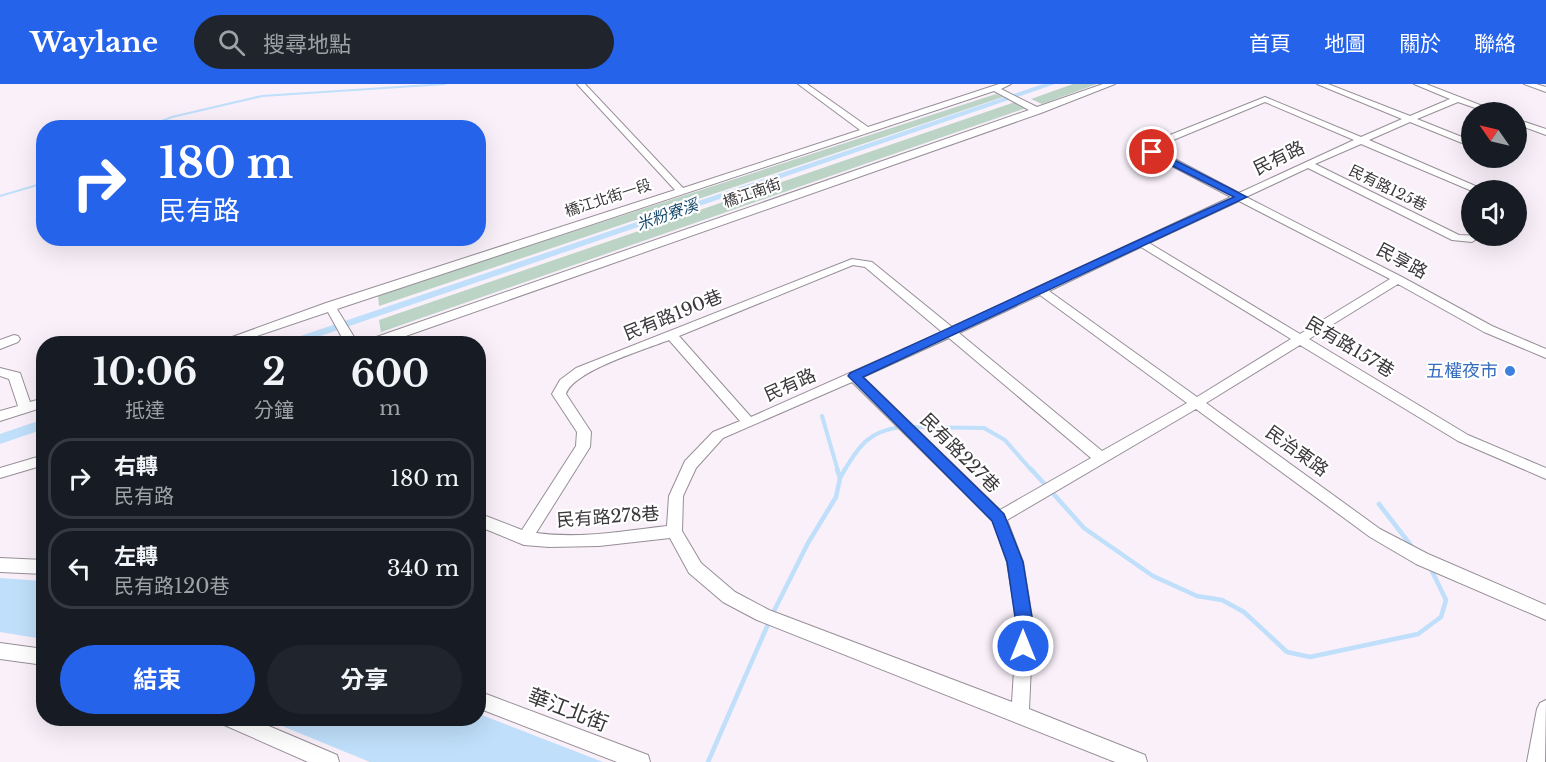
<!DOCTYPE html>
<html lang="zh-TW">
<head>
<meta charset="utf-8">
<style>
	:root { --surface:#171b24; --page:#20242c; --text:#f1f3f6; --muted:#9ea1a6; --line:#363941; --accent:#2563eb }
	body { margin:0; font-family:"Libre Baskerville","Noto Sans TC",serif; background:var(--page); color:var(--text); height:100vh; display:flex; flex-direction:column; font-size:22px; white-space:nowrap }
	* { box-sizing:border-box; margin:0 }
	p { font-size:20px; color:var(--muted) }
	.icon { flex:none; width:33px; height:33px; fill:none; stroke:currentColor; stroke-width:2; stroke-linecap:round; stroke-linejoin:round }
	.map { position:relative; flex:1; overflow:hidden }
	.details { position:absolute; left:36px; top:252px; width:450px; height:390px; display:flex; flex-direction:column; background:var(--surface); border-radius:24px; box-shadow:0 6px 24px #0002 }
	.details>* { flex:none }
	.guide { position:absolute; left:36px; top:36px; width:450px; height:126px; border-radius:24px; box-shadow:0 6px 24px #0002; background:#2563eb; color:#fff; overflow:hidden }
	.needle { width:39px; rotate:304deg }
	.fabs { position:absolute; left:1461px; top:18px; display:grid; gap:12px }
	.fabs a { display:grid; place-items:center; width:66px; height:66px; border-radius:50%; background:var(--surface); box-shadow:0 6px 24px #0002; font-size:30px }
	.pin { position:absolute; display:grid; place-items:center; width:51px; height:51px; color:#fff; margin:-26px; border:3px solid #fff; border-radius:50%; box-shadow:0 2px 6px #0007 }
	.me { position:absolute; width:66px; margin:-33px; rotate:0deg; stroke-linejoin:round; filter:drop-shadow(0 0 4px #0008) }
	.turn { display:flex; align-items:center; gap:21px; height:126px; padding:0 24px; font-size:27px }
	.turn .icon { width:78px; height:78px; stroke-width:2.5 }
	.turn b { display:block; font-size:42px; line-height:51px }
	.eta { display:flex; justify-content:space-evenly; align-items:center; height:102px; text-align:center }
	.eta b { font-size:36px; font-weight:700; line-height:42px }
	.action { display:flex; gap:12px; margin-top:auto; padding:12px 24px }
	.action a { flex:1; height:69px; border-radius:36px; background:var(--accent); color:#fff; font-size:24px; font-weight:700; line-height:69px; text-align:center }
	.action a+a { background:var(--page); color:var(--text) }
	ul { padding:0; list-style:none }
	li { display:flex; align-items:center; gap:18px; height:81px; margin:0 12px 9px; padding:0 12px; border:3px solid var(--line); border-radius:24px }
	li div { flex:1 }
	li b { display:block; font-size:22px }
	li em { font-style:normal }
	header { display:flex; align-items:center; gap:36px; box-sizing:border-box; height:84px; padding:0 30px; background:var(--accent); color:#fff }
	header strong { font-size:28px }
	nav { display:flex; gap:33px; margin-inline-start:auto; font-size:21px }
	.search { width:420px; height:54px; background:var(--page); display:flex; align-items:center; gap:15px; box-sizing:border-box; padding:0 21px; border-radius:33px; color:var(--muted); font-size:22px }
	.map>svg:first-child { display:block }
	.green { fill:#bbd4c5 }
	.water { fill:#bfdffa }
	.lines { fill:none; stroke-linecap:round; stroke-linejoin:round }
	.stream-far2 { stroke:#bfdffa; stroke-width:2 }
	.stream-far1 { stroke:#bfdffa; stroke-width:4 }
	.stream { stroke:#bfdffa; stroke-width:4.5 }
	.canal { fill:#bfdffa; fill-rule:evenodd }
	.minor-casing { stroke:#978f97; stroke-width:2 }
	.minor { fill:#fff; fill-rule:evenodd }
	.route { fill:#2563eb; stroke:#184099; stroke-width:1.5 }
	.shop-dot { fill:#3f7fe0; stroke:#fff; stroke-width:2 }
	.labels { text-anchor:middle; stroke-width:4.5; stroke-linejoin:round; paint-order:stroke }
	.far-street-label { font-size:15px; fill:#3b383b; stroke:#fff }
	.far-water-label { font-size:16px; font-style:italic; fill:#14486b; stroke:#fff }
	.street-label { font-size:18px; fill:#3b383b; stroke:#fff }
	.shop-label { font-size:18px; fill:#366cbe; stroke:#fff; text-anchor:end }
	.near-street-label { font-size:21px; fill:#3b383b; stroke:#fff }
</style>
</head>
<body>
<header>
<strong>Waylane</strong>
<div class="search"><svg class="icon" aria-label="search" viewBox="0 0 24 24"><circle cx="10" cy="10" r="6"/><path d="M15 15l6 6"/></svg>搜尋地點</div>
<nav><a>首頁</a><a>地圖</a><a>關於</a><a>聯絡</a></nav>
</header>
<div class="map">
<svg width="1546" height="678" viewBox="0 0 1546 678">
	<rect width="100%" height="100%" fill="#f9f0fa"/>
	<!-- green -->
	<path class="green" d="M 1073,0 L 1097,0 L 1042,20 L 1031,15 Z
		M 996,10 L 1003,13 L 379,222 L 378,211 Z
		M 1018,17 L 1029,23 L 381,248 L 379,236 Z"/>
	<!-- water -->
	<path class="water" d="M 0,494 L 43,497 L 43,555 L 0,548 Z
		M 479,630 L 603,678 L 370,678 L 265,635 L 478,634 Z"/>
	<g class="lines">
		<!-- stream-far2 -->
		<path class="stream-far2" d="M 144,44 L 172,33 L 262,12 L 445,0
			M 0,112 L 44,99"/>
		<!-- stream-far1 -->
		<path class="stream-far1" d="M 822,332 L 838,387
			M 909,343 L 984,344 L 1005,356 L 1032,387
			M 844,387 C 860,360 870,347 901,343"/>
		<!-- stream -->
		<path class="stream" d="M 837,385 L 840,394
			M 1031,385 L 1084,444 L 1153,492 L 1197,512 L 1222,516 L 1244,528 L 1287,568 L 1310,573 L 1418,550 L 1441,533 L 1446,516 L 1430,483
			M 1379,420 L 1413,464
			M 772,531 L 808,459 L 836,413 L 840,394 L 845,385
			M 708,678 L 769,538"/>
		<!-- canal -->
		<path class="canal" d="M 1043,0 L 1055,0 L 297,260 L 277,260 Z
			M 44,335 L 44,345 L 0,360 L 0,350 Z"/>
		<!-- minor casing -->
		<g class="minor-casing">
			<path id="minor" d="M 577,0 L 585,0 L 683,104 L 860,46 L 798,0 L 807,0 L 868,43 L 999,0 L 1011,0 L 1001,5 L 1037,23 L 1103,0 L 1115,0 L 1041,29 L 383,260 L 345,259 L 328,228 L 233,260 L 213,260 L 326,219 L 675,106 ZM 994,7 L 1029,26 L 365,257 L 354,253 L 337,225 Z
				M 1317,0 L 1328,0 L 1410,32 L 1450,15 L 1414,0 L 1426,0 L 1498,28 L 1487,28 L 1458,18 L 1417,35 L 1472,57 L 1472,63 L 1410,38 L 1369,56 L 1480,104 L 1482,106 L 1472,107 L 1361,60 L 1315,80 L 1459,151 L 1481,152 L 1472,158 L 1452,156 L 1308,84 L 1246,113 L 1402,193 L 1492,242 L 1546,265 L 1546,274 L 1484,248 L 1398,200 L 1309,255 L 1468,351 L 1546,384 L 1546,395 L 1458,357 L 1300,261 L 1206,319 L 1380,445 L 1428,470 L 1546,521 L 1546,536 L 1416,480 L 1370,453 L 1196,325 L 1007,436 L 1023,478 L 1033,540 L 1029,625 L 1145,671 L 1147,678 L 1115,678 L 757,536 L 723,518 L 689,489 L 670,454 L 599,462 L 549,463 L 524,461 L 478,442 L 478,429 L 522,446 L 576,362 L 577,348 L 552,310 L 560,296 L 576,284 L 852,175 L 872,178 L 952,243 L 1231,113 L 1149,70 L 1143,63 L 1145,61 L 1265,13 L 1361,53 L 1402,35 ZM 1265,18 L 1354,56 L 1239,109 L 1154,64 ZM 1239,117 L 1390,195 L 1300,250 L 1149,159 ZM 1141,163 L 1291,255 L 1197,313 L 1049,207 ZM 853,181 L 865,183 L 942,248 L 751,333 L 679,252 ZM 1040,211 L 1187,319 L 1102,367 L 959,249 ZM 949,254 L 1091,374 L 1000,426 L 863,293 ZM 669,256 L 740,337 L 713,348 L 685,377 L 669,412 L 667,442 C 624,447 580,455 536,449 L 590,363 L 591,348 L 566,310 C 573,287 646,265 669,256 ZM 852,298 L 993,437 L 1007,478 L 1017,540 L 1012,618 L 769,526 L 735,508 L 701,479 L 682,447 L 683,412 L 696,384 L 723,354 Z
				M 1524,0 L 1536,0 L 1546,3 L 1546,8 Z
				M 1516,35 L 1546,45 L 1546,51 L 1516,40 Z
				M 14,251 L 18,252 L 20,255 L 18,258 L 0,265 L 0,256 Z
				M 0,284 L 20,289 L 30,318 L 44,314 L 44,323 L 0,337 L 0,327 L 18,322 L 9,295 L 0,292 Z
				M 44,371 L 44,381 L 0,394 L 0,384 Z
				M 0,474 L 44,476 L 44,490 L 0,488 Z
				M 0,559 L 44,565 L 44,581 L 0,575 Z
				M 478,607 L 648,671 L 650,678 L 617,678 L 478,624 Z
				M 1546,616 L 1545,678 L 1527,678 L 1537,625 L 1540,619 Z
				M 219,634 L 250,634 L 337,671 L 339,678 L 308,678 L 222,640 Z"/>
		</g>
		<!-- minor -->
		<use href="#minor" class="minor"/>
	</g>
	<!-- route -->
	<path class="route" d="M 1149,66 L 1155,66 L 1247,113 L 863,293 L 1004,430 L 1023,478 L 1033,540 L 1032,562 L 1030,568 L 1023,570 L 1017,568 L 1015,562 L 1016,540 L 1007,478 L 992,437 L 848,292 L 850,289 C 978,232 1105,170 1234,113 L 1149,70 Z"/>
	<!-- markers -->
	<circle class="shop-dot" cx="1510" cy="287" r="6"/>
	<g class="labels">
		<!-- far-street labels -->
		<g class="far-street-label">
			<text transform="translate(1388 104) rotate(26)" y="5">民有路125巷</text>
			<text transform="translate(752 109) rotate(-19)" y="5">橋江南街</text>
			<text transform="translate(608 114) rotate(-18)" y="5">橋江北街一段</text>
		</g>
		<!-- far-water labels -->
		<g class="far-water-label">
			<text transform="translate(667 130) rotate(-19)" y="6">米粉寮溪</text>
		</g>
		<!-- street labels -->
		<g class="street-label">
			<text transform="translate(1279 74) rotate(-26)" y="6">民有路</text>
			<text transform="translate(1402 177) rotate(28)" y="6">民享路</text>
			<text transform="translate(673 231) rotate(-22)" y="6">民有路190巷</text>
			<text transform="translate(1350 263) rotate(31)" y="6">民有路157巷</text>
			<text transform="translate(790 301) rotate(-24)" y="6">民有路</text>
			<text transform="translate(1297 367) rotate(36)" y="6">民治東路</text>
			<text transform="translate(960 369) rotate(45)" y="6">民有路227巷</text>
			<text transform="translate(608 433) rotate(-4)" y="6">民有路278巷</text>
		</g>
		<!-- shop labels -->
		<g class="shop-label">
			<text x="1498" y="293">五權夜市</text>
		</g>
		<!-- near-street labels -->
		<g class="near-street-label">
			<text transform="translate(568 626) rotate(21)" y="7">華江北街</text>
		</g>
	</g>
</svg>
<div class="fabs">
<a><svg class="needle" viewBox="-14 -14 28 28"><path d="M0-13l5 13h-10z" fill="#e53935"/><path d="M0 13l5-13h-10z" fill="#9ea1a6"/></svg></a>
<a><svg class="icon" aria-label="sound" viewBox="0 0 24 24"><path d="M4 9h4l5-4v14l-5-4H4zM17 9q2 3 0 6"/></svg></a>
</div>
<div class="pin" style="left:1152px;top:68px;background:#d93025"><svg class="icon" aria-label="arrive" viewBox="0 0 24 24"><path d="M6 21V4h12l-3 4 3 4H6"/></svg></div>
<svg class="me" style="left:1023px;top:562px" viewBox="-20 -20 40 40"><circle r="17" fill="#2563eb" stroke="#fff" stroke-width="3"/><path d="M0-11L8 9 0 5-8 9z" fill="#fff"/></svg>
<div class="guide">
<div class="turn"><svg class="icon" aria-label="right" viewBox="0 0 24 24"><path d="M7 20v-9h11M14 6l5 5-5 5"/></svg><div><b>180 m</b>民有路</div></div>
</div>
<section class="details">
<div class="eta">
<div><b>10:06</b><p>抵達</p></div>
<div><b>2</b><p>分鐘</p></div>
<div><b>600</b><p>m</p></div>
</div>
<ul>
<li><svg class="icon" aria-label="right" viewBox="0 0 24 24"><path d="M7 20v-9h11M14 6l5 5-5 5"/></svg><div><b>右轉</b><p>民有路</p></div><em>180 m</em></li>
<li><svg class="icon" aria-label="left" viewBox="0 0 24 24"><path d="M17 20v-9H6M10 6l-5 5 5 5"/></svg><div><b>左轉</b><p>民有路120巷</p></div><em>340 m</em></li>
</ul>
<div class="action"><a>結束</a><a>分享</a></div>
</section>
</div>
</body>
</html>
